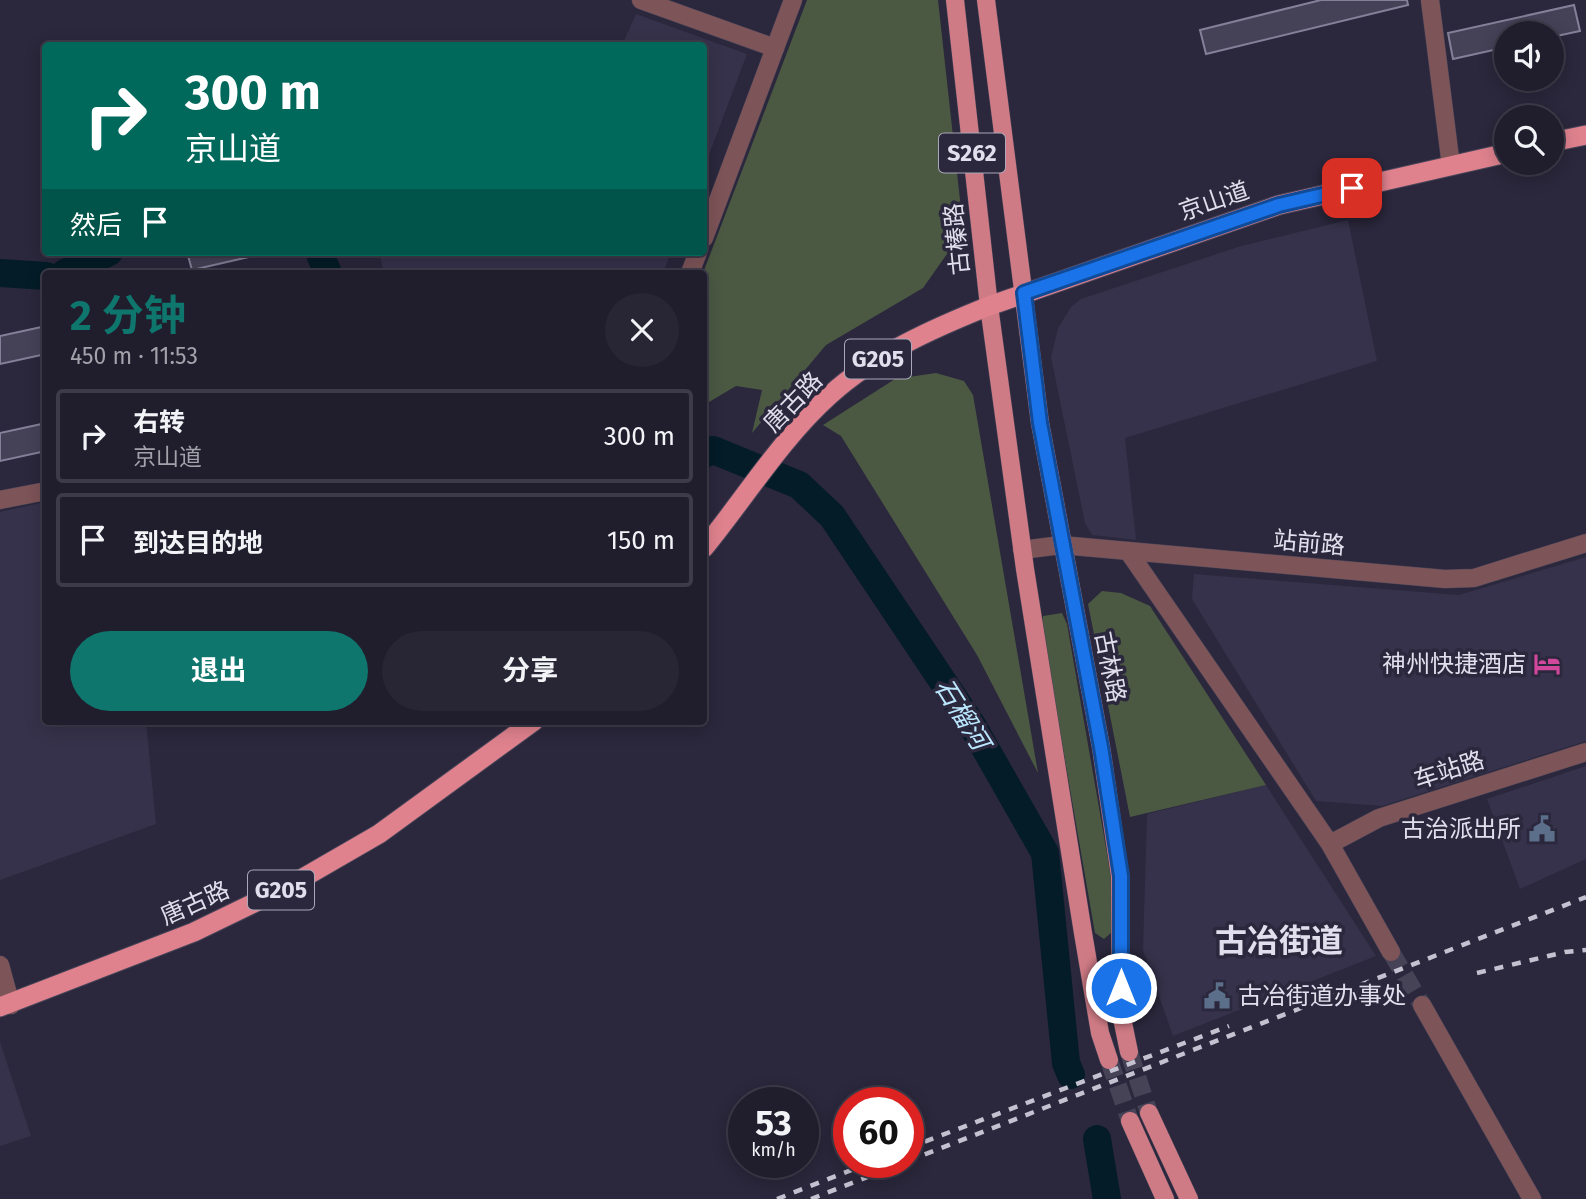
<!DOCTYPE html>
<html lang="zh">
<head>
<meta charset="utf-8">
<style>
	:root { --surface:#201d2d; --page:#282635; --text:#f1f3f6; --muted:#a2a2aa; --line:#3d3b49; --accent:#0f766e }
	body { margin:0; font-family:"Fira Sans","Noto Sans SC",sans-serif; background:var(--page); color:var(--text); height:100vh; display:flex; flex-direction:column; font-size:26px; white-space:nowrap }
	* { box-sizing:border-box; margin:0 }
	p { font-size:23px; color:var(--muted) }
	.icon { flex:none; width:38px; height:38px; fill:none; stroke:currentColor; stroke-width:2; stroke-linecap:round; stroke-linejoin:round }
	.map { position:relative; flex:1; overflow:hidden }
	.details { position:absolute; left:42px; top:270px; width:665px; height:455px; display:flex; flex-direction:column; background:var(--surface); border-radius:7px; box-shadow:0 4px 18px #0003,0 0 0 2px var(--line) }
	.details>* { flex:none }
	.guide { position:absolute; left:42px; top:42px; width:665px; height:214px; border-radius:7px; box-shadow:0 4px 18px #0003,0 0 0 2px var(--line); background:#00695c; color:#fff; overflow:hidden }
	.controls { position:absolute; left:1494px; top:21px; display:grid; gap:14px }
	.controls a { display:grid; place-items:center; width:70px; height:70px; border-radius:50%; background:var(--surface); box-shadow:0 4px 18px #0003,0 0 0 2px var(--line); font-size:35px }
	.speed { position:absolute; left:728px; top:1087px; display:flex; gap:14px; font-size:35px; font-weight:700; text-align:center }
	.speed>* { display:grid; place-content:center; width:91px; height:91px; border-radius:50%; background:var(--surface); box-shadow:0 4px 18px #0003,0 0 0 2px var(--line); line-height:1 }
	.speed small { font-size:18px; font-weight:400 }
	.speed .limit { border:10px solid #d22; background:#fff; color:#111 }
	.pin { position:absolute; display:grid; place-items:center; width:60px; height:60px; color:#fff; margin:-30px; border-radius:14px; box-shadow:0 4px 10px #0006 }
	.me { position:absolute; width:77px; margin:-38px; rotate:0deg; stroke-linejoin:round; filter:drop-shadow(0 0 5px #0008) }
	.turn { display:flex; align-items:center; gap:24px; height:147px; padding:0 28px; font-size:32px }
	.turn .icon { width:91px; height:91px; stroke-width:2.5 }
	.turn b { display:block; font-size:49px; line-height:60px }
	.then { display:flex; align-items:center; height:66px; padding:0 28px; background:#0003; gap:14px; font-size:26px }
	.round { display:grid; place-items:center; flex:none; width:74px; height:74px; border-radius:37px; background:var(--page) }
	.head { display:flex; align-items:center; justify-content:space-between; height:119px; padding:0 28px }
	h1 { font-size:42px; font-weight:700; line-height:52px; color:var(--accent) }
	.cta { display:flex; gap:14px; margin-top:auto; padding:14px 28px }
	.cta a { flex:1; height:80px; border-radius:42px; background:var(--accent); color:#fff; font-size:28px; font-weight:700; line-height:80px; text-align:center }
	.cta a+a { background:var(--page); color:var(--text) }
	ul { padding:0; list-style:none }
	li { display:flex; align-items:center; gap:21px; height:94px; margin:0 14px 10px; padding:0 14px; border:4px solid var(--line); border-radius:7px }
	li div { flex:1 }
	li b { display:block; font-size:26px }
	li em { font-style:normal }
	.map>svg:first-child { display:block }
	.built { fill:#36324b }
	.green { fill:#4b5943 }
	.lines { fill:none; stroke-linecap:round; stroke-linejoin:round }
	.river { stroke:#041c27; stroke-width:28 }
	.building { fill:#454157; stroke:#848099; stroke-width:2 }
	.minor-tunnel { stroke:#464357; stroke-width:18; stroke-dasharray:18 9; stroke-linecap:butt }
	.primary-tunnel { stroke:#464357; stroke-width:18; stroke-dasharray:18 9; stroke-linecap:butt }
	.minor-casing { stroke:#484458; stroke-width:19 }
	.tertiary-casing { stroke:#484458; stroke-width:19 }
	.primary-casing { stroke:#484458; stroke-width:19 }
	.trunk-casing { stroke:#484458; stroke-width:21 }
	.minor { stroke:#7d5458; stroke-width:18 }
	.tertiary { stroke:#7d5458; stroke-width:18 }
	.primary { stroke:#cf7b85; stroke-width:18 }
	.trunk { stroke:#df828e; stroke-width:19 }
	.rail { stroke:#c4c2d1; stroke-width:4.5; stroke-dasharray:9 9; stroke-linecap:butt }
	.route-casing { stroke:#114b97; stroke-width:18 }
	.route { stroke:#1a73e8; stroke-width:12 }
	.labels { text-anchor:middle; stroke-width:7; stroke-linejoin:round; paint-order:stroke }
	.shield { fill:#2b273c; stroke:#aaa8b8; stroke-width:2 }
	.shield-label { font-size:23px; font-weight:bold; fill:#e1dfed }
	.street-label { font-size:24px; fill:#e1dfed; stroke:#2b273c }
	.poi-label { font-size:24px; fill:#e1dfed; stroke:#2b273c; text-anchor:end }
	.water-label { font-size:26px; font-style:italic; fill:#bbe7fe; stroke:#2b273c }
	.district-label { font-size:32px; font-weight:bold; fill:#e1dfed; stroke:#2b273c }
</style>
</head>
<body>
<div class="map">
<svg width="1586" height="1199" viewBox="0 0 1586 1199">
	<rect width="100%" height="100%" fill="#2b273c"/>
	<!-- built -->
	<path class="built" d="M 636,14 L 747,54 L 704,168 L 704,46 L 622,45 Z
		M 1348,220 L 1377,361 L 1125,438 L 1136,540 L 1092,535 L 1085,523 L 1051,357 L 1058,328 L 1071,307 L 1081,299 L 1241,246 Z
		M 379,252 L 671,252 L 663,273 L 384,273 Z
		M 45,502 L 46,721 L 146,721 L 156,824 L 0,880 L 0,512 Z
		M 1586,557 L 1586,741 L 1382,806 L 1316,801 L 1192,599 L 1194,574 L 1459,595 Z
		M 1586,766 L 1586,859 L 1520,889 L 1487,799 Z
		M 1266,785 L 1376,956 L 1173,1036 L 1143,950 L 1147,814 Z
		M 0,1042 L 31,1136 L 0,1146 Z"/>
	<!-- green -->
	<path class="green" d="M 807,0 L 938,0 L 961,209 L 954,244 L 923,288 L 826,345 L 752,433 L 762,390 L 736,386 L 704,405 L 703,273 Z
		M 936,373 L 964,381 L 973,395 L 1038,773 L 977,655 L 841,436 L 823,425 L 895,379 Z
		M 1102,591 L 1121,593 L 1150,606 L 1266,785 L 1130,817 L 1088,604 Z
		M 1062,613 L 1067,624 L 1113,888 L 1112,932 L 1104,939 L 1095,933 L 1042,628 L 1043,616 Z"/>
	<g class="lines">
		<!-- river -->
		<path class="river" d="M 319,252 L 328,273
			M 0,273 L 46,276
			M 65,273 L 109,252
			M 704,454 L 713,450 L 799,485 L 832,516 L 972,725 L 1045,853 L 1066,1063 L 1071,1075
			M 1097,1139 L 1107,1199"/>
	</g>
	<!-- building -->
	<path class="building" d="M 1321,0 L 1407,0 L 1408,5 L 1206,54 L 1200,30 Z
		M 1574,5 L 1580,31 L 1552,37 L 1552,33 L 1507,33 L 1507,47 L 1453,59 L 1448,33 Z
		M 187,252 L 249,252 L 249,257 L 192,270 Z
		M 46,326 L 46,354 L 0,364 L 0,336 Z
		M 46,423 L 46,451 L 0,461 L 0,433 Z"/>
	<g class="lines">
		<!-- minor-tunnel -->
		<path class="minor-tunnel" d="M 1391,952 L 1422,1005"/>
		<!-- primary-tunnel -->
		<path class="primary-tunnel" d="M 1129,1052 L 1149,1113
			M 1109,1060 L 1130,1121"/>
		<!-- minor casing -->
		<g class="minor-casing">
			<path id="minor" d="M 641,0 L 775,48
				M 1430,0 L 1451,166
				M 1128,551 L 1330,844 L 1391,952
				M 1330,844 L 1379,818 L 1586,752
				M 0,965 L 11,1005
				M 1422,1005 L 1532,1199"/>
		</g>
		<!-- tertiary casing -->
		<g class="tertiary-casing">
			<path id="tertiary" d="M 704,238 L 793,0
				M 690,273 L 698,252
				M 0,500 L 46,491
				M 1022,550 L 1061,545 L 1445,579 L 1474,578 L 1586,543"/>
		</g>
		<!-- primary casing -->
		<g class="primary-casing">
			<path id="primary" d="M 955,0 L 989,306 L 1025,569 L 1083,933 L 1100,1033 L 1109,1060
				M 986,0 L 1040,423 L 1101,747 L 1120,876 L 1121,1013 L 1129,1052
				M 1149,1113 L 1189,1199
				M 1130,1121 L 1165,1199"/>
		</g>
		<!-- trunk casing -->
		<g class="trunk-casing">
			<path id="trunk" d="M 1552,142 L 1586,135
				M 704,548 C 745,498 781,439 830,395 C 875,354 934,328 989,306 L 1279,205 L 1507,153
				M 0,1007 L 194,932 L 289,886 L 379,834 L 534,721"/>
		</g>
		<!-- minor -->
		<use href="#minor" class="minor"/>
		<!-- tertiary -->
		<use href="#tertiary" class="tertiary"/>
		<!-- primary -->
		<use href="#primary" class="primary"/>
		<!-- trunk -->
		<use href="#trunk" class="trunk"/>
		<!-- rail -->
		<path class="rail" d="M 1477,973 L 1565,952 L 1586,950
			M 908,1148 L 1229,1026
			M 908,1161 L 1586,897
			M 777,1199 L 872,1162
			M 811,1199 L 906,1162"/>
	</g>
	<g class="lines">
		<!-- route casing -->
		<g class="route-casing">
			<path id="route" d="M 1121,988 L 1121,876 L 1101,747 L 1040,423 L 1024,293 L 1279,205 L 1352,188"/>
		</g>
		<!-- route -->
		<use href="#route" class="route"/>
	</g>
	<!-- icons -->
	<defs>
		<g id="hotel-bare" transform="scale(2.1)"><path d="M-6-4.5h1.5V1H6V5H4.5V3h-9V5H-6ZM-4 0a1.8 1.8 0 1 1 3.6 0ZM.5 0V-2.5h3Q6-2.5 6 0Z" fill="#d1479c" stroke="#2b273c" stroke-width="2.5" paint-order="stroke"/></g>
		<g id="civic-bare" transform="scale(2.1)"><path d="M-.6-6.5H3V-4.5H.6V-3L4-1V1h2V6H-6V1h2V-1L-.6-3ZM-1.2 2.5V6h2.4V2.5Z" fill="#5c6f8a" stroke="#2b273c" stroke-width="2.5" paint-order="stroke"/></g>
	</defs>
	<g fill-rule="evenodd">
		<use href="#hotel-bare" x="1547" y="664"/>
		<use href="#civic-bare" x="1542" y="829"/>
		<use href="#civic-bare" x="1217" y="996"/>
	</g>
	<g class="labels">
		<!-- shield labels -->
		<g class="shield">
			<rect x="939" y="133.5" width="66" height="39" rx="5"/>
			<rect x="845" y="339.5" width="66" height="39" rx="5"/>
			<rect x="248" y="870.5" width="66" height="39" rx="5"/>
		</g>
		<g class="shield-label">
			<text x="972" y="161">S262</text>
			<text x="878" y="367">G205</text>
			<text x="281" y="898">G205</text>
		</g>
		<!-- street labels -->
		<g class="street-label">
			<text transform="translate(1214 201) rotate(-19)" y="8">京山道</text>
			<text transform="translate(957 239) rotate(-96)" y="8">古榛路</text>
			<text transform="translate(793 402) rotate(-46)" y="8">唐古路</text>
			<text transform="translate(1309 543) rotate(5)" y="8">站前路</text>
			<text transform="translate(1110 667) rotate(79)" y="8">古林路</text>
			<text transform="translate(1449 770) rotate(-18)" y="8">车站路</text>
			<text transform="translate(195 903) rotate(-24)" y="8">唐古路</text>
		</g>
		<!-- poi labels -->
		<g class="poi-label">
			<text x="1526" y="672">神州快捷酒店</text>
			<text x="1521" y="837">古治派出所</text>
			<text x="1238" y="1004" text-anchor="start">古冶街道办事处</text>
		</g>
		<!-- water labels -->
		<g class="water-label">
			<text transform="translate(962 714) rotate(58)" y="9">石榴河</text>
		</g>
		<!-- district labels -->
		<g class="district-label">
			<text x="1279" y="952">古冶街道</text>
		</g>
	</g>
</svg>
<div class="controls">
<a><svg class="icon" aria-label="sound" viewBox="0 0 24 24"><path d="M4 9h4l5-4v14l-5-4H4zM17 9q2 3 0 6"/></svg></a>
<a><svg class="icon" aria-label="search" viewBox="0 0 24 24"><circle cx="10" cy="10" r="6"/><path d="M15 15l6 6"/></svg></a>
</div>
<div class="speed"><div>53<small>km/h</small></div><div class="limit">60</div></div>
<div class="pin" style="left:1352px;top:188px;background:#d93025"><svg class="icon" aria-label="arrive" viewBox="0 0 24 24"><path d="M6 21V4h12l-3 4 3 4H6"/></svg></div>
<svg class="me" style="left:1121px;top:988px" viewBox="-20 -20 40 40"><circle r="17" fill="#1a73e8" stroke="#fff" stroke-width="3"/><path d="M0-11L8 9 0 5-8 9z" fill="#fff"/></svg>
<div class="guide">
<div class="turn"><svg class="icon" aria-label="right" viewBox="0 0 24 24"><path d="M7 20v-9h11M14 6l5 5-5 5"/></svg><div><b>300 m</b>京山道</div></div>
<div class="then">然后<svg class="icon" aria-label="arrive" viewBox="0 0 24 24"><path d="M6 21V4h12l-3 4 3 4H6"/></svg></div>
</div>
<section class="details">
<div class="head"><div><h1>2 分钟</h1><p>450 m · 11:53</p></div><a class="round"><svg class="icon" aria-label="close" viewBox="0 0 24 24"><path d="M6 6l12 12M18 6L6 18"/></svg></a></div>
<ul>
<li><svg class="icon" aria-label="right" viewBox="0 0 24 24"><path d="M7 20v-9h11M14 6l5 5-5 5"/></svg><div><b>右转</b><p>京山道</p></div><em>300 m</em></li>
<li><svg class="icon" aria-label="arrive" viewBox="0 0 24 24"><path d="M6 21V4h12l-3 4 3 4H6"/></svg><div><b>到达目的地</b></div><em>150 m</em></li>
</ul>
<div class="cta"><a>退出</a><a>分享</a></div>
</section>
</div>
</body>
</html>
